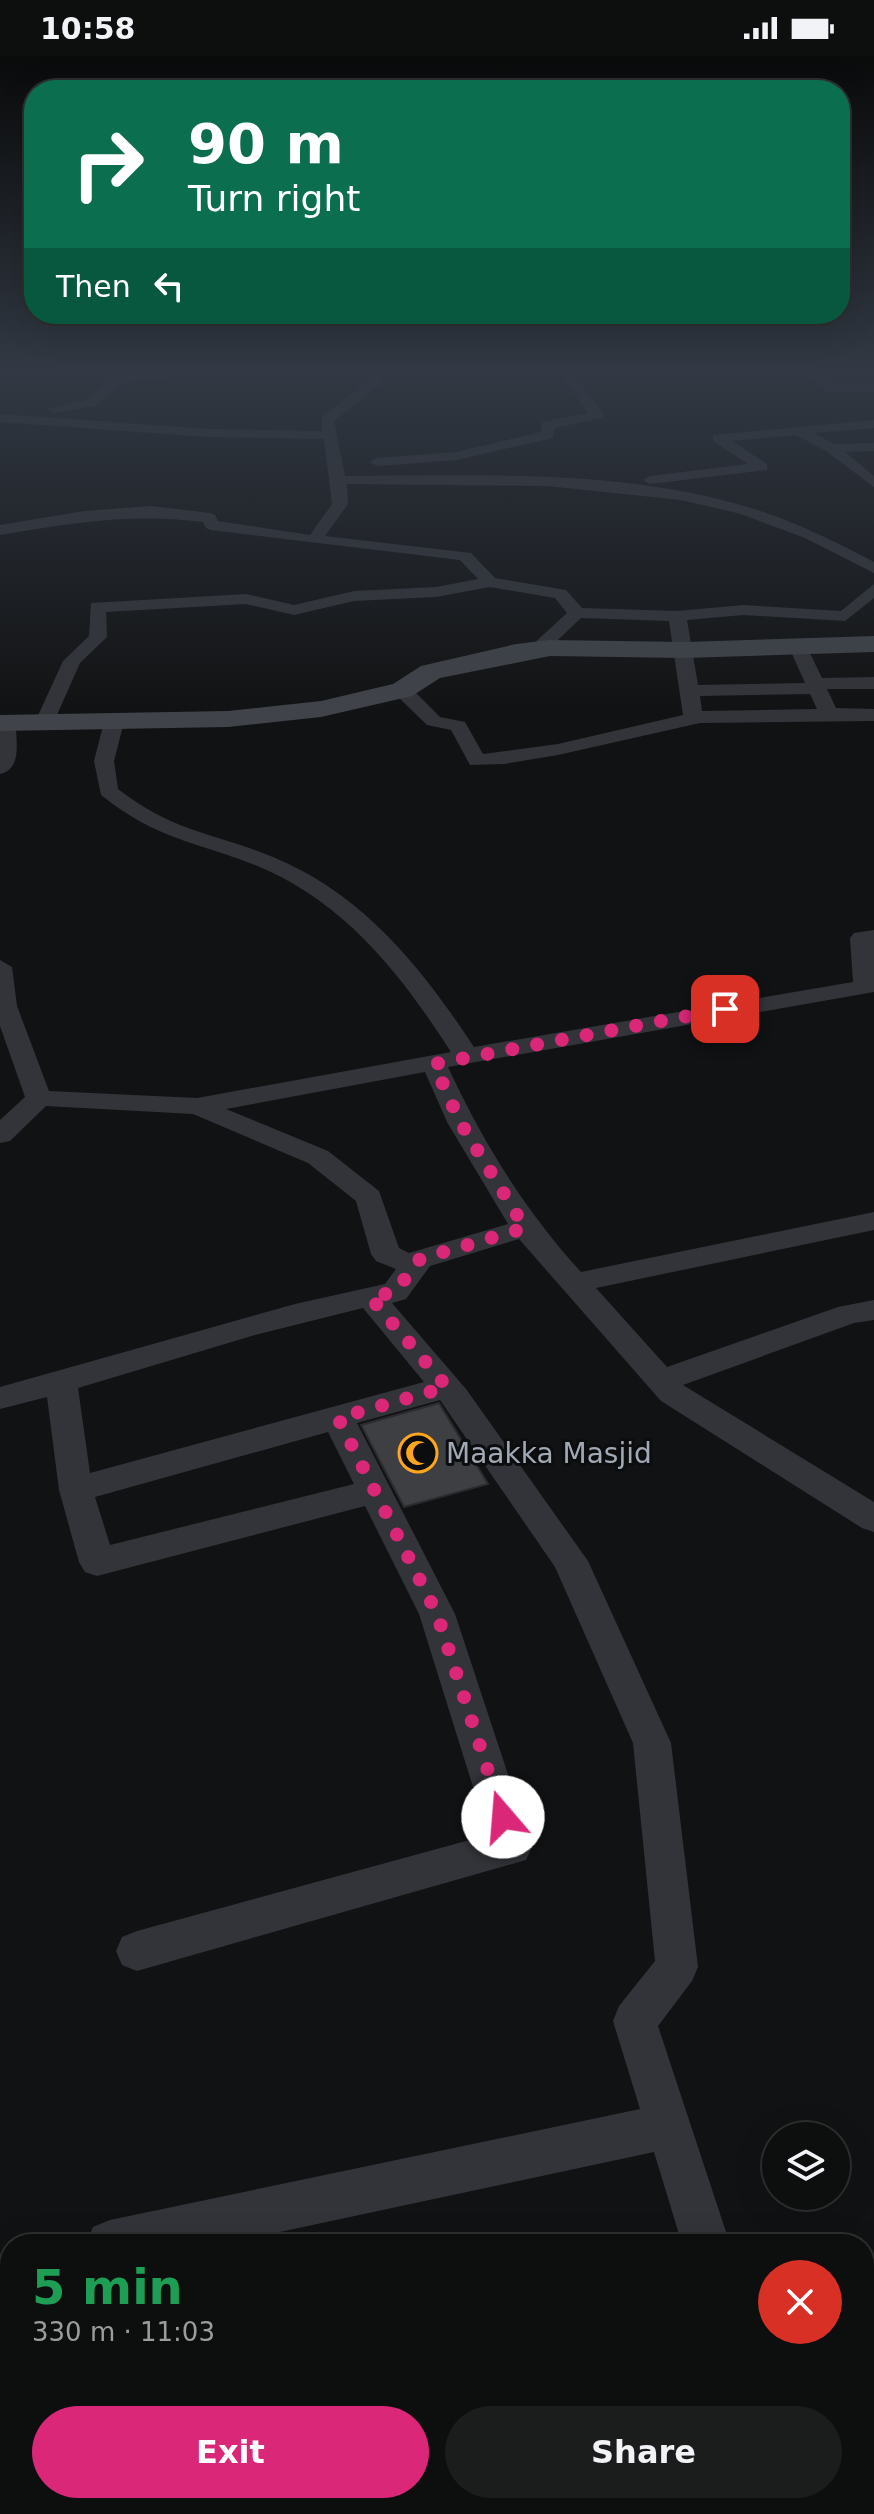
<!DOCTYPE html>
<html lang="en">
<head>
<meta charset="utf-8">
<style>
	:root { --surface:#0d0e0e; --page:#1b1c1c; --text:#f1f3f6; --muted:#9a9c9e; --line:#2d2e2e; --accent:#db2777 }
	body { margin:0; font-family:"DejaVu Sans",sans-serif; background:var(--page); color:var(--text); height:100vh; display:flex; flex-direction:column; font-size:30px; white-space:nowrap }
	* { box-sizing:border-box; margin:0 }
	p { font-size:26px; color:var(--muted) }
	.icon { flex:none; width:44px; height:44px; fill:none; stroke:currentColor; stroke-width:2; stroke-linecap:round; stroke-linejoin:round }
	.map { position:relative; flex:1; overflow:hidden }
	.side { position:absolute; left:0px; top:2178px; width:874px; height:280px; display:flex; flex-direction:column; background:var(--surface); border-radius:32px 32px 0 0; box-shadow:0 8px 32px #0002,0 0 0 2px var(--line) }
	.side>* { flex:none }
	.top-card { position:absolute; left:24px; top:24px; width:826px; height:244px; border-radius:32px; box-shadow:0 8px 32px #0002,0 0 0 2px var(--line); background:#0b6e4f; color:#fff; overflow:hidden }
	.tools { position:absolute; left:762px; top:2066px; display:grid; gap:16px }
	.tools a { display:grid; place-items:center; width:88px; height:88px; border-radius:50%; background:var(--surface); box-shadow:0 8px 32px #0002,0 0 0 2px var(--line); font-size:40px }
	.pin { position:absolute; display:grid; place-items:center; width:68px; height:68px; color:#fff; margin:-34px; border-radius:16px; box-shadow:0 4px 12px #0006 }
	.me { position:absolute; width:88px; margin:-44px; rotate:342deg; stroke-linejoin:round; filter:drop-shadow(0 0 6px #0008) }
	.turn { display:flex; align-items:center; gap:28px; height:168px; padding:0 32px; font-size:36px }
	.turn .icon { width:104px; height:104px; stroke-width:2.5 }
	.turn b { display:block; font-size:56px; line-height:68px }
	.then { display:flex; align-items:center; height:76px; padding:0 32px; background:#0003; gap:16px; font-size:30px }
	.round { display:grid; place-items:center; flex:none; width:84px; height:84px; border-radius:42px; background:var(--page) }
	.overview { display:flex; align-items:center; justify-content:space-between; height:136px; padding:0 32px }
	h1 { font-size:48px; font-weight:800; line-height:60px; color:#1e9e55 }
	.primary-button { display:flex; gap:16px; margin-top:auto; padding:16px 32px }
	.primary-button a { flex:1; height:92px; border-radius:48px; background:var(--accent); color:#fff; font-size:32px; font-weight:800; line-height:92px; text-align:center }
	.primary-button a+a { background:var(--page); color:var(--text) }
	.status { display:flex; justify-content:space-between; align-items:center; height:56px; padding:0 40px; background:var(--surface); direction:ltr }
	.status svg { height:22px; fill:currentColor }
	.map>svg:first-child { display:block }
	.building { fill:#3d3f43; stroke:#2b2b2f; stroke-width:2 }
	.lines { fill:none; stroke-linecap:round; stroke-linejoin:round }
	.street { fill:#323439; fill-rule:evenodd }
	.secondary { fill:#404349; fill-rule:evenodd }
	.route { stroke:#db2777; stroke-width:14; stroke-dasharray:0 25.2 }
	.labels { text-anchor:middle; stroke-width:6; stroke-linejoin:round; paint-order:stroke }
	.poi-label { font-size:28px; fill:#a1a9b5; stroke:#0c0d0e; text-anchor:start }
</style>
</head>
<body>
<div class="status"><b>10:58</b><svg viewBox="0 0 49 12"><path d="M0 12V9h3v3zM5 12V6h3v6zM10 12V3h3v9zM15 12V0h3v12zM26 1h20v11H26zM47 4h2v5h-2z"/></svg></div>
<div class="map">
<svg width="874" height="2458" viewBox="0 0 874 2458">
	<rect width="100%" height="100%" fill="#111213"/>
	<!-- building -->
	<path class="building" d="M 439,1347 L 488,1428 L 404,1451 L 361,1369 Z"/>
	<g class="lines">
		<!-- street -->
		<path class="street" d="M 191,312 L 230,312 L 119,328 L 96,350 L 53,357 L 46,353 L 87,344 L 110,322 Z
			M 372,312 L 384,312 L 380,328 L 334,365 L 345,420 C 480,420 621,412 751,452 C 794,465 834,485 874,506 L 874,517 L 805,482 L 741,458 L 681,444 L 547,430 L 347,428 L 348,448 L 325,480 L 471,497 L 495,522 L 566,534 L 582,552 L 677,555 L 743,549 L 841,555 L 874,528 L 874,542 L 845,565 L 743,559 L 687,564 L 698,629 L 805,627 L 789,591 L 798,586 L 807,591 L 822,622 L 874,621 L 874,633 L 827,633 L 836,652 L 874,653 L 874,665 L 700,667 L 558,699 L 504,708 L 470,709 L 451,674 L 427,669 L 395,638 L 395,630 L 409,630 L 440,661 L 465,666 L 483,698 L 558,688 L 683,659 L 669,565 L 581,562 L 543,598 L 537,599 L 528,594 L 531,590 L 567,557 L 555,542 L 490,531 L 436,541 L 354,545 L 294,559 L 246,548 L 106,556 L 107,581 L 80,607 L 52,670 L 38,670 L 35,666 L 63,605 L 89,580 L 91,547 L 246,538 L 294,549 L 354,535 L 436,531 L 478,523 L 460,504 L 211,474 L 206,472 L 203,466 C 131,457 71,467 0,479 L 0,469 L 84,455 L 151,450 L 210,457 L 215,459 L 218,465 L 310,479 L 332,448 L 324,383 L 208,381 L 0,366 L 0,358 L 208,373 L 322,375 L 322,361 L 369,324 ZM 810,638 L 817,653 L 702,655 L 700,640 Z
			M 556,312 L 569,312 L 604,359 L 602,362 L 554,372 L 553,382 L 456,404 L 377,410 L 370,406 L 377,402 L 456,396 L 541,376 L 542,366 L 588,357 Z
			M 799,312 L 813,312 L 836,329 L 874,328 L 874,336 L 828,336 Z
			M 874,364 L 874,372 L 814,377 L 834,388 L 874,387 L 874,395 L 845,396 L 874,420 L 874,431 L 826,395 L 796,379 L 732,385 L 767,408 L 767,414 L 650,428 L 643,424 L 650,420 L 748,408 L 713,385 L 713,379 Z
			M 114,660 L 124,666 L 114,705 L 118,733 C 175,777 212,776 273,801 C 363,838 422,912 474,991 L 853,926 L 850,882 L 854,877 L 874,874 L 874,936 L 448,1011 C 484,1088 524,1153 581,1216 L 874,1156 L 874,1174 L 596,1232 L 667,1311 L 838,1251 L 874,1244 L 874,1264 L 854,1267 L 683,1329 L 874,1446 L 874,1476 L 862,1472 L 661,1345 L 519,1183 L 430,1210 L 406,1243 L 392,1247 L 466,1333 L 588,1505 L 671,1687 L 698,1911 L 692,1925 L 658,1970 L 730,2188 L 682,2188 L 654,2096 L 223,2188 L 86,2188 L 93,2171 L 110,2164 L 640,2053 L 613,1965 L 619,1950 L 655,1905 L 633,1687 L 555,1511 L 440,1344 L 357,1367 L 455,1558 L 532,1791 L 526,1804 L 137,1915 L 122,1909 L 116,1895 L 122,1881 L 137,1875 L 488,1779 L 419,1558 L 365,1450 L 97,1520 L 85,1516 L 79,1506 L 59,1434 L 47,1341 L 0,1353 L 0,1331 L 295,1248 L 385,1228 L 396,1213 L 376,1205 L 371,1198 L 356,1145 L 308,1107 L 193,1058 L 46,1050 L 10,1085 L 0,1087 L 0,1064 L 25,1041 L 0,970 L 0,904 L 12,911 L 17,950 L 49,1035 L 197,1042 L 451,996 C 401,918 343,844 255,809 C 191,784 158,784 101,739 L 94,705 L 104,666 ZM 425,1016 L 447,1066 L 508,1168 L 409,1197 L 399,1192 L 379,1135 L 328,1095 L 226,1053 ZM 363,1252 L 424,1326 L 90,1417 L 78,1332 L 255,1279 ZM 328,1376 L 354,1428 L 110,1489 L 95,1441 Z
			M 6,663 L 16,669 C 16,687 22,713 0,718 L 0,665 Z
			M 874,2354 L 874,2406 L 864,2409 L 864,2357 Z
			M 773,2448 L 827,2448 L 831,2458 L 777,2458 Z"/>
		<!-- secondary -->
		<path class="secondary" d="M 874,580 L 874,596 L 685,602 L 550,600 L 440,622 L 412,640 L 321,661 L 228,671 L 0,675 L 0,659 L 228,655 L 321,645 L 393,628 L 421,610 L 516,588 L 550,584 L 685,586 Z"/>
	</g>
	<!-- sky -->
	<linearGradient id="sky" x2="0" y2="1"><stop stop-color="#090a0a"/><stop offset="0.48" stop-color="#323944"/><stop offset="1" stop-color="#323944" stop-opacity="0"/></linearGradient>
	<rect width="874" height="656" fill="url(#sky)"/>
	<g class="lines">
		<!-- route -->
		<path class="route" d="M 503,1761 L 437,1558 L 338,1362 L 447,1331 L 370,1241 L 395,1236 L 420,1203 L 525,1172 L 460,1066 L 434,1008 L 725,953"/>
	</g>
	<!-- icons -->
	<defs>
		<g id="mosque-ring" transform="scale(2)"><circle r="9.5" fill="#0c0d0e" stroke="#ffa61e" stroke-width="1.5"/><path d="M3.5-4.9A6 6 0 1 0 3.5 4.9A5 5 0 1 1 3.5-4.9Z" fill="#ffa61e"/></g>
	</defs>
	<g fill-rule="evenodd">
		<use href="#mosque-ring" x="418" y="1397"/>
	</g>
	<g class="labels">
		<!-- poi labels -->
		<g class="poi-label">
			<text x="446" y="1407">Maakka Masjid</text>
		</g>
	</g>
</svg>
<div class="tools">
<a><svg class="icon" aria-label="layers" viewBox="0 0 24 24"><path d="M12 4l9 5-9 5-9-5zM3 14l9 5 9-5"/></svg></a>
</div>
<div class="pin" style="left:725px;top:953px;background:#d93025"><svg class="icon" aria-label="arrive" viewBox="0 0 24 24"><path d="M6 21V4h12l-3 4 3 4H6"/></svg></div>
<svg class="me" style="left:503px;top:1761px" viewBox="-20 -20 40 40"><circle r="19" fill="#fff"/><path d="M0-13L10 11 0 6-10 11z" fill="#db2777"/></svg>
<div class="top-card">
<div class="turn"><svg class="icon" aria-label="right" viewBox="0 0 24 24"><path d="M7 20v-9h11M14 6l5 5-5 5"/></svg><div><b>90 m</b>Turn right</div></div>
<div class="then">Then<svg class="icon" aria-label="left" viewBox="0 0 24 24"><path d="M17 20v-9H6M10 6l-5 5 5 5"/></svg></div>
</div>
<section class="side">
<div class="overview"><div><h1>5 min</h1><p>330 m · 11:03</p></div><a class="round" style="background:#d93025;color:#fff"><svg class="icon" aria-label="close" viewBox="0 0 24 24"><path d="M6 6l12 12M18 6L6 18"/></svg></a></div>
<div class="primary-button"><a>Exit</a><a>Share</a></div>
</section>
</div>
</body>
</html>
